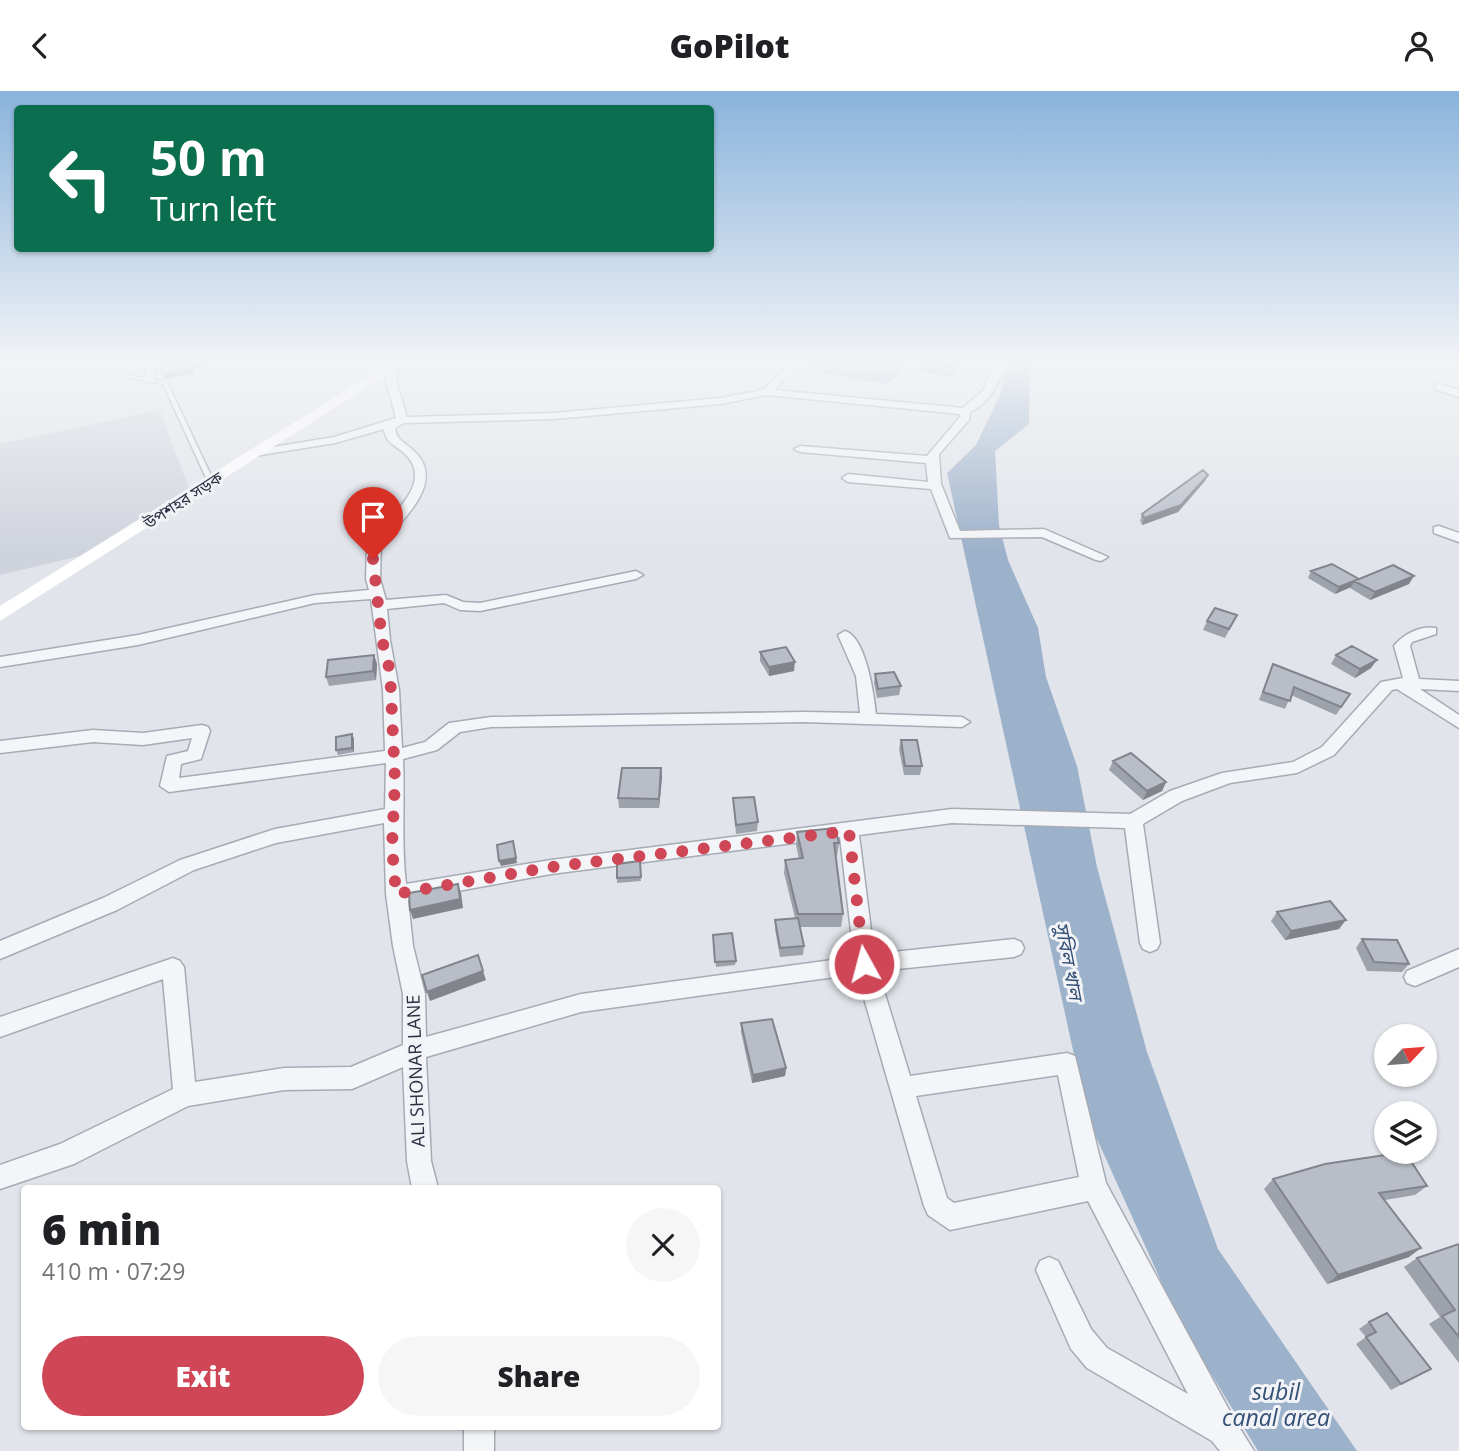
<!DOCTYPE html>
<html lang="en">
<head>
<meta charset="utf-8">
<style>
	:root { --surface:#fff; --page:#f6f6f6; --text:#202124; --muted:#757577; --accent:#cf4656 }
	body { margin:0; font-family:"Open Sans","Noto Sans Bengali",sans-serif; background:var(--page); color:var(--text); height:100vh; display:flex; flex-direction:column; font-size:26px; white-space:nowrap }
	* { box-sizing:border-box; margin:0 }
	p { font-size:23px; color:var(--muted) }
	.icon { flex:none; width:38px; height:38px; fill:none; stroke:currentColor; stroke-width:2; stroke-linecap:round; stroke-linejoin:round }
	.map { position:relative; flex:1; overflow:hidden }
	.sheet { position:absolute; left:21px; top:1094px; width:700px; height:245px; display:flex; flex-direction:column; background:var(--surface); border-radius:7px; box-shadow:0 2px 5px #0004 }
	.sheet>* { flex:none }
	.top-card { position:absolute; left:14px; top:14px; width:700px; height:147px; border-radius:7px; box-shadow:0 2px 5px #0004; background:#0b6e4f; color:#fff; overflow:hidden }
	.needle { width:46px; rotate:64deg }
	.buttons { position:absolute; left:1374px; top:933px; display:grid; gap:14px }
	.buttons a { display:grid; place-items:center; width:63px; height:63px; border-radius:50%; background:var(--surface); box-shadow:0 2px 5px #0004; font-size:35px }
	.pin { position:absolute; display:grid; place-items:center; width:60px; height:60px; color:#fff; margin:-72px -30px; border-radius:50% 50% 50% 0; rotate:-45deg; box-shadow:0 0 7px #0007 }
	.pin .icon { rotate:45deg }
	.me { position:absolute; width:77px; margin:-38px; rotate:353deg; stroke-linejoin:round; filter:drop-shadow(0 0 5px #0008) }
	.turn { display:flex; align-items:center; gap:24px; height:147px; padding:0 21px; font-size:32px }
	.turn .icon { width:91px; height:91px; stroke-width:2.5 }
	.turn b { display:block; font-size:49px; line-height:60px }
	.round { display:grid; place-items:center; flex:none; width:74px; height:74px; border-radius:37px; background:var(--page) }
	.overview { display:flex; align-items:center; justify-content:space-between; height:119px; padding:0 21px }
	h1 { font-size:42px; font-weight:800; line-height:52px }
	.button { display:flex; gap:14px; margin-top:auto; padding:14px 21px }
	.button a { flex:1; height:80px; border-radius:42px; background:var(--accent); color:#fff; font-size:28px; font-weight:800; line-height:80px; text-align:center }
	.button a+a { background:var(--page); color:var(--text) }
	header { display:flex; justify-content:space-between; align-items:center; height:91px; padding:0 21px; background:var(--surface); font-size:32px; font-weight:800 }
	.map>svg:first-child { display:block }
	.built { fill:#cfd3dc }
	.water { fill:#9cb1ca }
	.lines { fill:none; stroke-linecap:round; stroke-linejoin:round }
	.lane-casing { stroke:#a6abb4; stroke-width:3 }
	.street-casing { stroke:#a6abb4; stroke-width:3 }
	.lane { fill:#f4f5f8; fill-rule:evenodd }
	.street { fill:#f4f5f8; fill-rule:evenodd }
	.secondary { fill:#fff; fill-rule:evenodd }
	.wall { fill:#9ea3ab }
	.shaded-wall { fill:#81848b }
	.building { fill:#b8bdc7; stroke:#81848b; stroke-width:2 }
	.route { stroke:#cf4656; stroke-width:12; stroke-dasharray:0 21.6 }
	.labels { text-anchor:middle; stroke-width:6; stroke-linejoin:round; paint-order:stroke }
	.far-street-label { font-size:16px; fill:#293142; stroke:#f1f3f7 }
	.street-label { font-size:18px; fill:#293142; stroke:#f1f3f7 }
	.water-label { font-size:19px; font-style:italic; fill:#334f76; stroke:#f1f3f7 }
	.near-water-label { font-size:23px; font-style:italic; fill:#334f76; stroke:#f1f3f7 }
</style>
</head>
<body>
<header><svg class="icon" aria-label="back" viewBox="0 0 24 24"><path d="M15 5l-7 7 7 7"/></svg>GoPilot<svg class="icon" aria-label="person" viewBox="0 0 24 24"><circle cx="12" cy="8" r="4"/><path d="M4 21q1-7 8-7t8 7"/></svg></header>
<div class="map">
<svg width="1459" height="1360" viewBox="0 0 1459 1360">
	<rect width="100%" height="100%" fill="#e1e4ea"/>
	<!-- built -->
	<path class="built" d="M 160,319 L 191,403 L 105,459 L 0,484 L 0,353 Z"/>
	<!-- water -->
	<path class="water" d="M 812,271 L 911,271 L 887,293 L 822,282 L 806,276 Z
		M 1008,271 L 1030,271 L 1029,333 L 995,360 L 999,434 L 1008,469 L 1038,537 L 1046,586 L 1077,675 L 1097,776 L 1147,961 L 1218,1158 L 1357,1360 L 1258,1360 L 1179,1230 L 1088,1028 L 947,382 L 976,354 L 1000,304 Z"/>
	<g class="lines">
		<!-- lane casing -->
		<g class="lane-casing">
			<path id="lane" d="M 101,271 L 105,271 L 113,281 L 167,291 L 214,391 L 213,392 L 208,391 L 163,293 L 109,283 Z"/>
		</g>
		<!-- street casing -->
		<g class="street-casing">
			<path id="street" d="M 0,271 L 35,271 L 0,277 Z
				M 148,271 L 164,271 L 155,275 L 154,289 L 149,292 L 144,289 Z
				M 791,271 L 801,271 L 774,299 L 963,317 L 983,300 L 995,271 L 1005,271 C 999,292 991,311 970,321 L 969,329 L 939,363 L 941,393 L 960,440 L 1044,438 L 1108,466 L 1101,470 L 1096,469 L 1042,446 L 950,447 L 931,398 L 848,391 L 842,387 L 848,383 L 928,391 L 926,372 L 800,361 L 794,358 L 800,355 L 927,365 L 960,326 L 960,323 L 766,304 L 721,313 L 554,328 L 404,332 L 395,337 C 397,351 407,352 415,361 C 446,392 402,430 381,452 L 380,488 L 386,509 L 446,504 L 463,511 L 480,512 L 636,480 L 643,484 L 636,488 L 480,520 L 460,519 L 444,512 L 387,518 L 390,549 L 399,599 L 402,657 L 425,651 L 449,632 L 491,626 L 803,621 L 860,622 L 856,585 L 838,544 L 845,540 C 866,546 874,604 876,623 L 962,626 L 970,631 L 962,636 L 803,631 L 491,636 L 460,641 L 437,659 L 403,668 C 405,711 401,751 406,793 L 551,769 L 952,718 L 1130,723 L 1170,700 L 1222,682 L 1293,671 L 1322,656 L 1381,591 L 1403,587 L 1394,555 C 1403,543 1421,534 1436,537 L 1436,543 L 1412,551 L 1410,555 L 1419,588 L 1459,590 L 1459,600 L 1420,598 L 1459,624 L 1459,637 L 1397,598 L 1392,599 L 1334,664 L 1297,682 L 1230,692 L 1182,710 L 1143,733 L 1160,852 L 1157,858 L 1150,861 L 1143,858 L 1140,852 L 1125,737 L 952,732 L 859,744 L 874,863 L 1014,848 L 1021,851 L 1024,857 L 1021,863 L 1014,866 L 878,880 L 910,985 L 1067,962 L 1075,965 L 1106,1092 L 1234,1328 L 1254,1360 L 1220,1360 L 1212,1350 L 1087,1277 L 1071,1258 L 1036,1179 L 1040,1170 L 1049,1166 L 1058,1170 L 1091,1238 L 1107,1257 L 1188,1303 L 1088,1110 L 950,1139 L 928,1124 L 924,1115 L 857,883 L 581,921 L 426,966 L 431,1070 L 438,1097 L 412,1097 L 407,1070 L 403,976 L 352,998 L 284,999 L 188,1015 L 74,1073 L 0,1098 L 0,1074 L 60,1053 L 173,998 L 163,888 L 0,946 L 0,926 L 173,867 L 180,870 L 184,876 L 195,991 L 284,977 L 351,976 L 403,954 L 403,903 L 393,855 L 386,803 L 384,732 L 276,752 L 194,779 L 117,819 L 0,868 L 0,850 L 103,807 L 180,769 L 275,738 L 385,718 L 386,672 L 169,701 L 160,695 L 167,665 L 188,660 L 192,647 L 143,654 L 93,651 L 0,662 L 0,650 L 93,639 L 143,642 L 202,634 L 208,636 L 210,640 L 201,668 L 181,673 L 179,687 L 385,660 L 383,599 L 371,508 L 315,512 L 138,554 L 0,576 L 0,566 L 138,544 L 315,504 L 369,499 L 366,488 L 367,451 C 383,431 435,395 407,365 C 397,354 386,354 384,338 L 335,352 L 255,365 L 249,362 L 255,359 L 334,346 L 396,327 L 386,289 L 389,273 L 398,275 L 396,289 L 407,326 L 554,322 L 721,307 L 763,299 ZM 840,746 L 854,866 L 581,903 L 426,946 L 425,903 L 413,855 L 408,809 L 551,783 ZM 1058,984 L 1079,1086 L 954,1112 L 947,1107 L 916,1005 Z
				M 1101,271 L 1125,271 L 1163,278 L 1158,281 Z
				M 1439,293 L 1459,299 L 1459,306 L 1435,298 L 1434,296 Z
				M 1439,435 L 1459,442 L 1459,451 L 1434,442 L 1434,436 Z
				M 1459,858 L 1459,876 L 1415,895 L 1407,892 L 1404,886 L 1407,880 Z
				M 464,1335 L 494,1335 L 494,1360 L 464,1360 Z"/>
		</g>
		<!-- lane -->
		<use href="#lane" class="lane"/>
		<!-- street -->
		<use href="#street" class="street"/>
		<!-- secondary -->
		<path class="secondary" d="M 391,271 L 407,271 L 0,530 L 0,515 Z"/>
	</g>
	<!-- wall -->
	<path class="wall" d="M 918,271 L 961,271 L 950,286 L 917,279 Z
		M 1208,384 L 1205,390 L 1178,421 L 1142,434 L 1140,430 L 1142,423 Z
		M 1311,480 L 1358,488 L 1409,493 L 1370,509 L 1350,497 L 1351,496 L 1335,503 L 1308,487 Z
		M 1237,524 L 1225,547 L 1203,539 L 1207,530 Z
		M 760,561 L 794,580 L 769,585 L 760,570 Z
		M 374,564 L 377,573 L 376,589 L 329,595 L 326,586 Z
		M 1336,564 L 1371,577 L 1355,587 L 1331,573 Z
		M 1273,573 L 1350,603 L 1336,624 L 1291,604 L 1285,618 L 1259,609 Z
		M 875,583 L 901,595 L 899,604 L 877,607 L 874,592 Z
		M 352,643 L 354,648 L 354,661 L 338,664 L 336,659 Z
		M 901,649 L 922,675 L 920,684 L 904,684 L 899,658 Z
		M 1113,670 L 1166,691 L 1162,700 L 1143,709 L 1109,679 Z
		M 661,677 L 662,686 L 659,717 L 619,717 L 618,707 Z
		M 733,707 L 758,731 L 757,740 L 736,743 Z
		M 797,741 L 839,752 L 837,765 L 836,765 L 843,823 L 841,836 L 800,836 L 804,855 L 803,864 L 780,866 L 775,838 L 775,829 L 795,827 L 784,782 L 785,769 L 799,768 L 796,754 Z
		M 640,770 L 641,790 L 617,792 L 617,787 Z
		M 1277,821 L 1339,838 L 1285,849 L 1271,830 Z
		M 713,844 L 736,870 L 735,874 L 716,876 Z
		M 1362,848 L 1409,873 L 1402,881 L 1367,880 L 1356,857 Z
		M 741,932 L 786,977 L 785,985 L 752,992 L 741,941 Z
		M 1273,1088 L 1427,1095 L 1415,1104 L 1385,1109 L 1409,1166 L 1327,1193 L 1264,1098 Z
		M 1459,1153 L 1459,1272 L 1429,1233 L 1440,1226 L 1404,1176 L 1417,1167 Z
		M 1369,1231 L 1431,1278 L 1391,1299 L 1356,1253 L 1366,1246 L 1359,1238 Z"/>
	<!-- shaded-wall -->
	<path class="shaded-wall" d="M 206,271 L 214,271 L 216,274 L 193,278 L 191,273 Z
		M 955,271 L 961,271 L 950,286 L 951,276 Z
		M 193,278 L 195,283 L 164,288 L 162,283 Z
		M 1208,384 L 1205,390 L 1178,421 L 1142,434 L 1144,427 Z
		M 1414,485 L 1409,493 L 1370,509 L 1375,501 Z
		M 1354,490 L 1351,496 L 1335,503 L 1339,496 Z
		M 374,564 L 377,573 L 376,589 L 373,580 Z
		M 1377,569 L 1371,577 L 1355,587 L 1360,578 Z
		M 795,571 L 794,580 L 769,585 L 769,576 Z
		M 352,643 L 354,648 L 354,661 L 352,657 Z
		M 661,677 L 662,686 L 659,717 L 659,708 Z
		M 1166,691 L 1162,700 L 1143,709 L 1147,700 Z
		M 513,750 L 517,772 L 501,775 L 499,770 Z
		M 458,793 L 461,802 L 463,817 L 413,828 L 410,819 Z
		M 1346,829 L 1339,838 L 1285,849 L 1291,840 Z
		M 483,880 L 486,889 L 430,910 L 427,901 Z
		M 786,977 L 785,985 L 752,992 L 753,984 Z
		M 1421,1157 L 1409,1166 L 1327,1193 L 1338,1184 Z"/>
	<!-- building -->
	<path class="building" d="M 160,271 L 206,271 L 191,273 L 193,278 L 162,283 Z
		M 922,271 L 955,271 L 951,276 Z
		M 1203,379 L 1208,384 L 1181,414 L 1144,427 L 1142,423 Z
		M 1332,473 L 1359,488 L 1339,496 L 1311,480 Z
		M 1393,474 L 1414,485 L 1375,501 L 1354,490 Z
		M 1215,517 L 1237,524 L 1229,538 L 1207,530 Z
		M 1352,555 L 1377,569 L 1360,578 L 1336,564 Z
		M 786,556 L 795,571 L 769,576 L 760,561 Z
		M 374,564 L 373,580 L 326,586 L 328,569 Z
		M 1273,573 L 1350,603 L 1341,616 L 1294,596 L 1290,610 L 1263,601 Z
		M 894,581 L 901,595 L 878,598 L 875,583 Z
		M 352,643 L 352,657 L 336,659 L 336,646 Z
		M 901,649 L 917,649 L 922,675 L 905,675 Z
		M 1131,662 L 1166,691 L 1147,700 L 1113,670 Z
		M 622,677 L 661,677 L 659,708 L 618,707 Z
		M 754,706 L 758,731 L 736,734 L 733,707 Z
		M 835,737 L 839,752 L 834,752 L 843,823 L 798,823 L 785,769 L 803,767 L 797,741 Z
		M 513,750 L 516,767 L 499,770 L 497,754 Z
		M 640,770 L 641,786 L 617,787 L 617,773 Z
		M 458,793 L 460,808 L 410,819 L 409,802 Z
		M 1330,810 L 1346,829 L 1291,840 L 1277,821 Z
		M 798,827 L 804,855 L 780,857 L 775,829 Z
		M 732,842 L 736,870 L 715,871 L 713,844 Z
		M 1362,848 L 1397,849 L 1409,873 L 1374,871 Z
		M 478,864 L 483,880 L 427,901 L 422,884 Z
		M 772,928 L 786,977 L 753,984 L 741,932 Z
		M 1405,1061 L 1427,1095 L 1379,1102 L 1421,1157 L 1338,1184 L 1273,1088 L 1325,1073 Z
		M 1459,1153 L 1459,1246 L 1442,1225 L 1455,1219 L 1417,1167 Z
		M 1387,1222 L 1431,1278 L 1401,1293 L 1366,1246 L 1376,1241 L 1369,1231 Z"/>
	<!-- sky -->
	<linearGradient id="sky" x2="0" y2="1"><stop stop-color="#89b3dc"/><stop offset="0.59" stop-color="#f2f3f6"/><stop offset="1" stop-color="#f2f3f6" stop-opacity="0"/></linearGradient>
	<rect width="1459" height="461" fill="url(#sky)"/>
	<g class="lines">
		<!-- route -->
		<path class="route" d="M 373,468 L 382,549 L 390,580 L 395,690 L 392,755 L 396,803 L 551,776 L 849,740 L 864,873"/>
	</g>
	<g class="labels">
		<!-- far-street labels -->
		<g class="far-street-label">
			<text transform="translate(183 409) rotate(-33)" y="6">উপশহর সড়ক</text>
		</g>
		<!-- street labels -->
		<g class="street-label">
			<text transform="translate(416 980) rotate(-92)" y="6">ALI SHONAR LANE</text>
		</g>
		<!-- water labels -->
		<g class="water-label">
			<text transform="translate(1069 870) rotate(79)" y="7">সুবিল খাল</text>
		</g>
		<!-- near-water labels -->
		<g class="near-water-label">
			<text x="1276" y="1309">subil<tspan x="1276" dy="26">canal area</tspan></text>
		</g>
	</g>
</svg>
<div class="buttons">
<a><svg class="needle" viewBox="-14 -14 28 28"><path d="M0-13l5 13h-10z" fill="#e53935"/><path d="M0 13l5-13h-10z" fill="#757577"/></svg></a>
<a><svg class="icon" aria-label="layers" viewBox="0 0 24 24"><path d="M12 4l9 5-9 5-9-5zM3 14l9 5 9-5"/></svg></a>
</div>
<div class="pin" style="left:373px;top:468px;background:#d93025"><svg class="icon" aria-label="arrive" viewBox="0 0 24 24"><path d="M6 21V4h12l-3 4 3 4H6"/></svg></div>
<svg class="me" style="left:864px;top:873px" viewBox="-20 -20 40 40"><circle r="17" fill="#cf4656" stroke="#fff" stroke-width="3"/><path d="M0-11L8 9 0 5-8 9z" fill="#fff"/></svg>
<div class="top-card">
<div class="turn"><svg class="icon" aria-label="left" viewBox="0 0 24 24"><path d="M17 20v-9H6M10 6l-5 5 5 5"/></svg><div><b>50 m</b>Turn left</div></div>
</div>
<section class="sheet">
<div class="overview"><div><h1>6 min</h1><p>410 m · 07:29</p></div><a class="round"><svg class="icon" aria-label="close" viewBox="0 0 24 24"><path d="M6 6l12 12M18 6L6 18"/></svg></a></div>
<div class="button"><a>Exit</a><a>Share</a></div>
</section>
</div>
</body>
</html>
